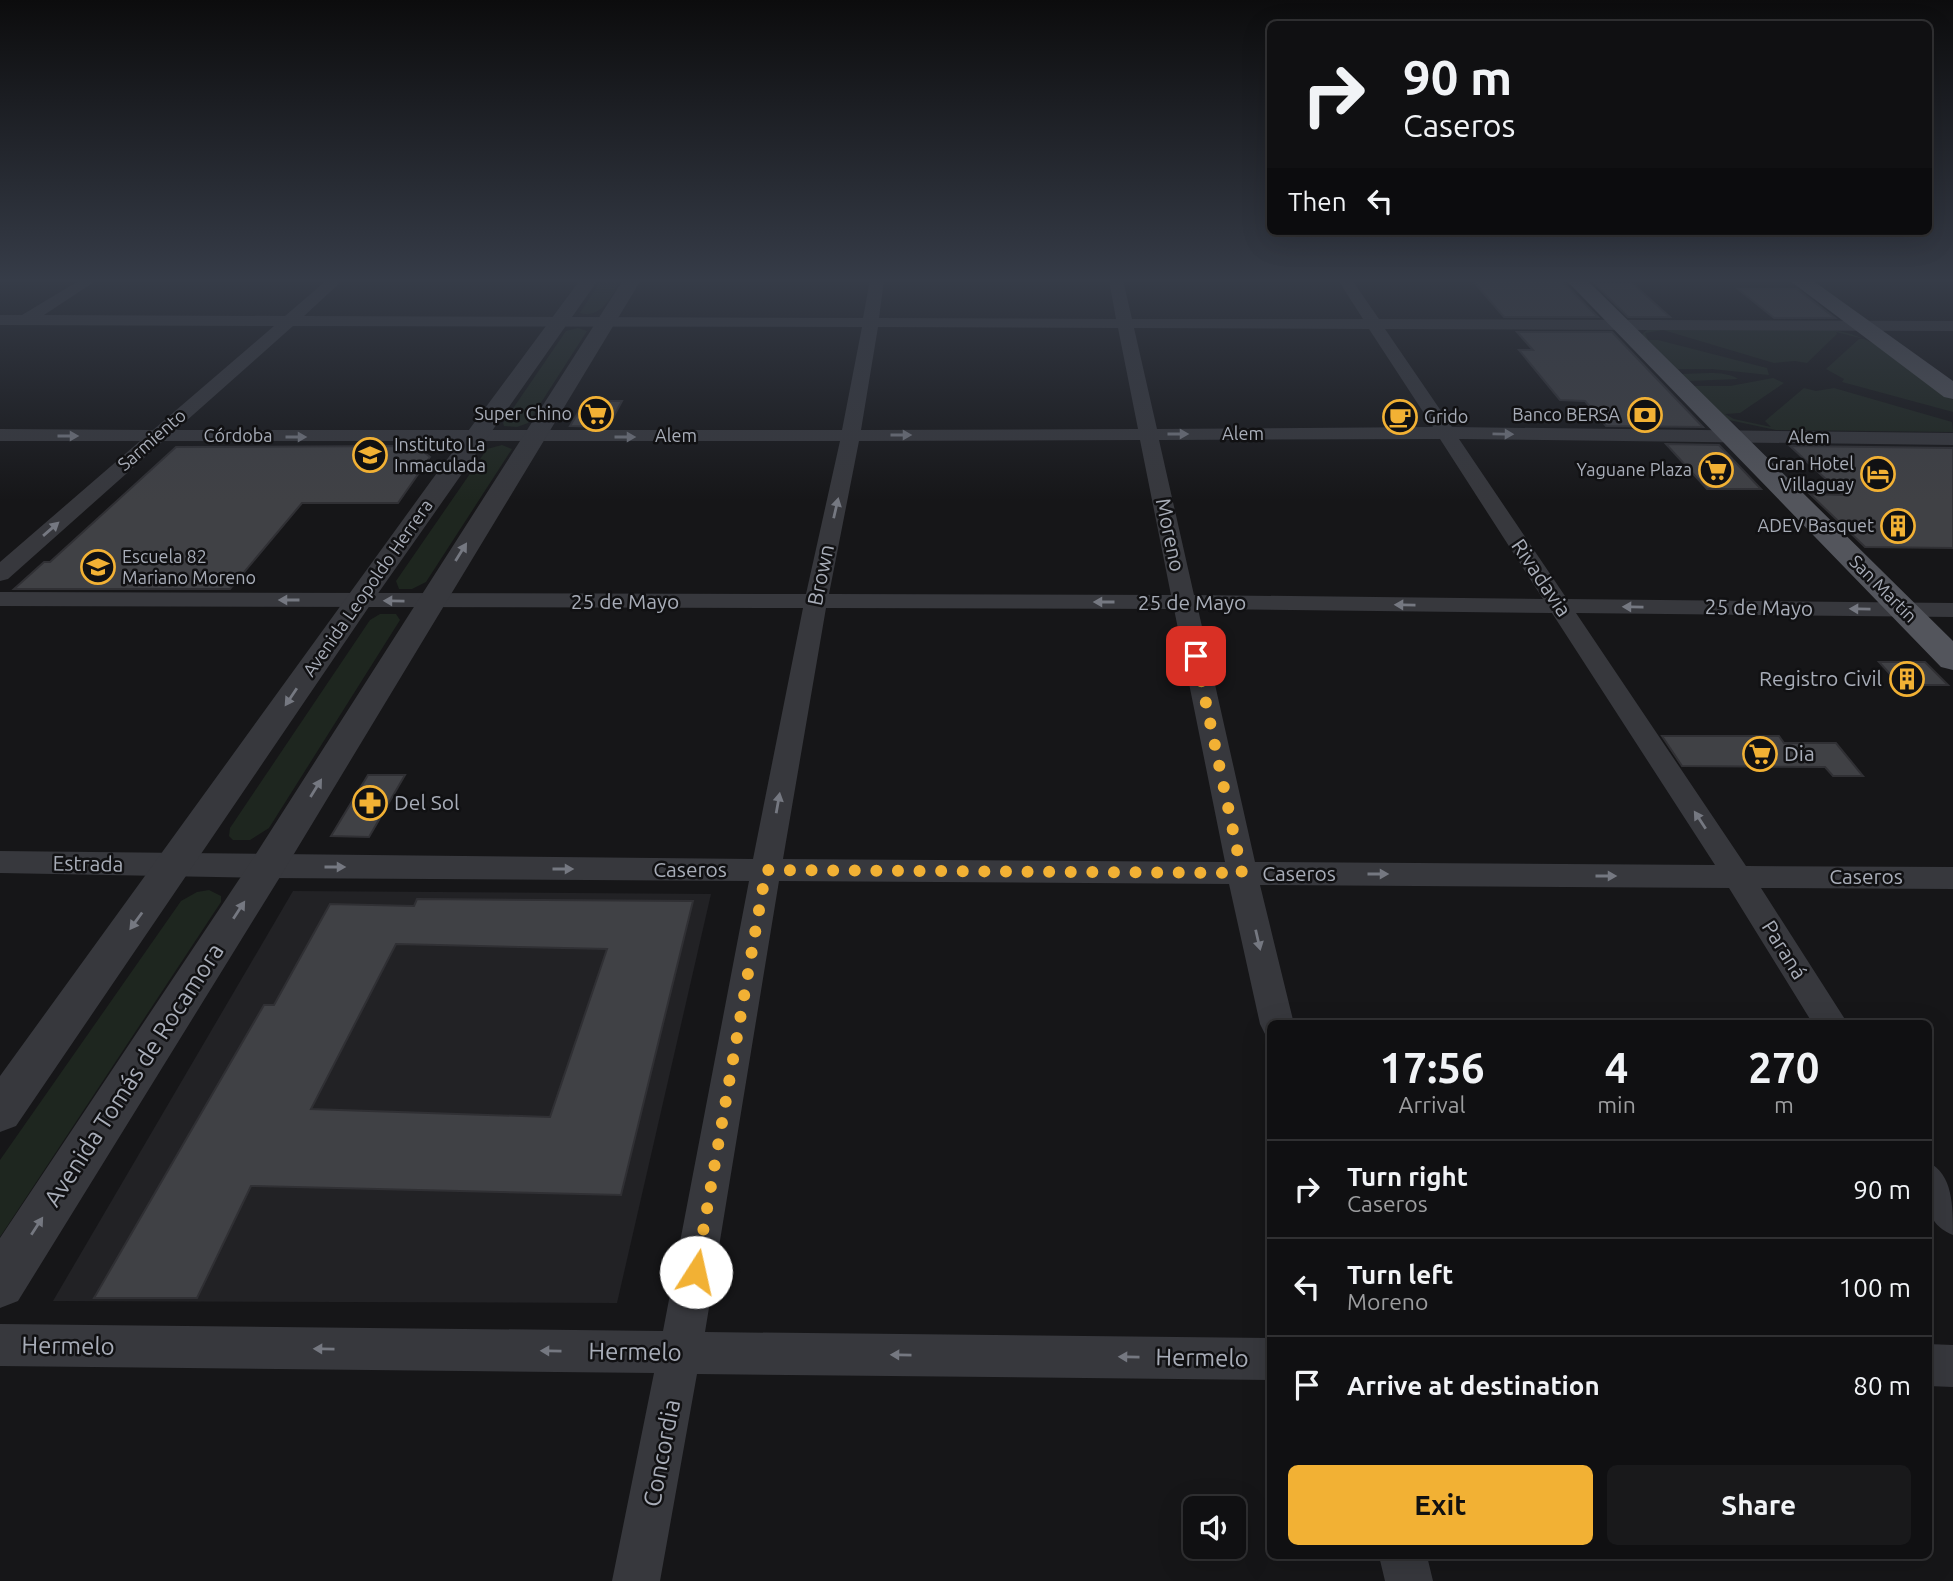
<!DOCTYPE html>
<html lang="en">
<head>
<meta charset="utf-8">
<style>
	:root { --surface:#101012; --page:#19191b; --text:#f1f3f6; --muted:#9c9d9f; --line:#303032; --accent:#f2b134 }
	body { margin:0; font-family:Ubuntu,sans-serif; background:var(--page); color:var(--text); height:100vh; display:flex; flex-direction:column; font-size:26px; white-space:nowrap }
	* { box-sizing:border-box; margin:0 }
	p { font-size:23px; color:var(--muted) }
	.icon { flex:none; width:38px; height:38px; fill:none; stroke:currentColor; stroke-width:2; stroke-linecap:round; stroke-linejoin:round }
	.map { position:relative; flex:1; overflow:hidden }
	.details { position:absolute; left:1267px; top:1020px; width:665px; height:539px; display:flex; flex-direction:column; background:var(--surface); border-radius:10px; box-shadow:0 7px 28px #0002,0 0 0 2px var(--line) }
	.details>* { flex:none }
	.banner { position:absolute; left:1267px; top:21px; width:665px; height:214px; border-radius:10px; box-shadow:0 7px 28px #0002,0 0 0 2px var(--line); background:#101012; color:var(--text); overflow:hidden }
	.buttons { position:absolute; left:1183px; top:1496px; display:grid; gap:14px }
	.buttons a { display:grid; place-items:center; width:63px; height:63px; border-radius:10px; background:var(--surface); box-shadow:0 7px 28px #0002,0 0 0 2px var(--line); font-size:35px }
	.pin { position:absolute; display:grid; place-items:center; width:60px; height:60px; color:#fff; margin:-30px; border-radius:14px; box-shadow:0 4px 10px #0006 }
	.me { position:absolute; width:77px; margin:-38px; rotate:10deg; stroke-linejoin:round; filter:drop-shadow(0 0 5px #0008) }
	.turn { display:flex; align-items:center; gap:24px; height:147px; padding:0 21px; font-size:32px }
	.turn .icon { width:91px; height:91px; stroke-width:2.5 }
	.turn b { display:block; font-size:49px; line-height:60px }
	.then { display:flex; align-items:center; height:66px; padding:0 21px; background:#0003; gap:14px; font-size:26px }
	.eta { display:flex; justify-content:space-evenly; align-items:center; height:119px; text-align:center }
	.eta b { font-size:42px; font-weight:700; line-height:49px }
	.button { display:flex; gap:14px; margin-top:auto; padding:14px 21px }
	.button a { flex:1; height:80px; border-radius:10px; background:var(--accent); color:#111; font-size:28px; font-weight:700; line-height:80px; text-align:center }
	.button a+a { background:var(--page); color:var(--text) }
	ul { padding:0; list-style:none }
	li { display:flex; align-items:center; gap:21px; height:98px; padding:0 21px; border-top:2px solid var(--line) }
	li div { flex:1 }
	li b { display:block; font-size:26px }
	li em { font-style:normal }
	.map>svg:first-child { display:block }
	.built { fill:#222225 }
	.green { fill:#1e261f }
	.building { fill:#404145; stroke:#303034; stroke-width:2; fill-rule:evenodd }
	.lines { fill:none; stroke-linecap:round; stroke-linejoin:round }
	.minor { fill:#37383d; fill-rule:evenodd }
	.tertiary { fill:#37383d; fill-rule:evenodd }
	.primary { fill:#53555c; fill-rule:evenodd }
	.oneway { fill:#757881 }
	.route { stroke:#f2b134; stroke-width:12; stroke-dasharray:0 21.6 }
	.labels { text-anchor:middle; stroke-width:5; stroke-linejoin:round; paint-order:stroke }
	.far-poi-label { font-size:18px; fill:#a8adb8; stroke:#111113; text-anchor:end }
	.far-street-label { font-size:18px; fill:#a8adb8; stroke:#111113 }
	.street-label { font-size:21px; fill:#a8adb8; stroke:#111113 }
	.poi-label { font-size:21px; fill:#a8adb8; stroke:#111113; text-anchor:start }
	.near-street-label { font-size:24px; fill:#a8adb8; stroke:#111113 }
</style>
</head>
<body>
<div class="map">
<svg width="1953" height="1581" viewBox="0 0 1953 1581">
	<rect width="100%" height="100%" fill="#161618"/>
	<!-- built -->
	<path class="built" d="M 293,891 L 711,894 L 617,1303 L 53,1301 Z"/>
	<!-- green -->
	<path class="green" d="M 601,280 L 621,280 C 611,296 602,319 580,313 Z
		M 578,328 L 587,331 L 528,423 L 517,427 L 504,426 L 503,423 L 566,331 Z
		M 1662,329 L 1833,330 C 1880,337 1916,372 1953,400 L 1953,412 L 1842,382 L 1844,379 L 1826,369 L 1859,339 L 1864,339 L 1836,332 L 1837,334 L 1807,363 L 1795,361 L 1774,363 L 1663,330 L 1645,333 L 1648,340 L 1658,340 L 1767,368 L 1769,375 L 1712,369 L 1678,369 L 1682,374 C 1699,374 1725,370 1738,379 L 1689,381 L 1694,386 L 1730,386 L 1773,378 L 1784,383 L 1740,413 L 1725,414 L 1734,419 L 1771,427 L 1765,421 L 1804,388 L 1816,391 L 1834,388 L 1952,422 L 1953,432 L 1776,430 L 1729,420 L 1723,417 L 1641,335 L 1647,330 Z
		M 502,445 L 512,449 L 426,582 L 412,589 L 399,589 L 396,581 L 487,449 Z
		M 380,614 L 396,614 L 400,620 L 269,828 L 250,840 L 233,840 L 229,836 L 230,828 L 370,620 Z
		M 209,890 L 221,896 L 221,902 L 0,1237 L 0,1160 L 181,901 L 197,892 Z"/>
	<!-- building -->
	<path class="building" d="M 1472,280 L 1561,280 L 1598,317 L 1504,317 Z
		M 1593,282 L 1631,282 L 1670,317 L 1628,317 Z
		M 1738,289 L 1797,289 L 1835,318 L 1774,318 Z
		M 1517,332 L 1612,332 L 1703,427 L 1606,426 L 1585,401 L 1560,400 L 1519,350 L 1533,350 Z
		M 585,401 L 622,401 L 608,427 L 570,426 Z
		M 1666,444 L 1719,445 L 1761,489 L 1707,489 Z
		M 416,446 L 430,457 L 398,503 L 302,503 L 230,589 L 14,589 L 44,562 L 50,562 L 176,447 Z
		M 1790,446 L 1953,448 L 1953,548 L 1865,547 L 1810,494 L 1843,495 Z
		M 1879,662 L 1925,662 L 1948,685 L 1900,685 Z
		M 1662,736 L 1779,736 L 1784,743 L 1836,743 L 1863,776 L 1833,776 L 1825,767 L 1682,766 Z
		M 368,775 L 405,775 L 369,837 L 331,836 Z
		M 417,899 L 693,901 L 621,1195 L 251,1186 L 197,1298 L 94,1298 L 264,1005 L 274,1005 L 330,904 L 414,906 ZM 396,944 L 607,949 L 550,1117 L 311,1109 Z"/>
	<g class="lines">
		<!-- minor -->
		<path class="minor" d="M 80,280 L 97,280 L 44,315 L 285,316 L 327,280 L 343,280 L 304,316 L 863,318 L 870,280 L 884,280 L 879,318 L 1116,319 L 1109,280 L 1123,280 L 1132,319 L 1363,319 L 1338,280 L 1352,280 L 1379,319 L 1953,321 L 1953,331 L 1385,329 L 1452,427 L 1953,433 L 1953,445 L 1459,439 L 1567,599 L 1953,603 L 1953,617 L 1576,613 L 1746,866 L 1953,867 L 1953,889 L 1761,888 L 1848,1024 L 1813,1024 L 1729,888 L 1260,885 L 1294,1024 L 1270,1024 L 1270,1036 L 1265,1034 L 1260,1024 L 1229,884 L 779,881 L 705,1332 L 1270,1338 L 1270,1380 L 697,1374 L 660,1581 L 612,1581 L 654,1373 L 0,1366 L 0,1324 L 663,1331 L 749,881 L 267,878 L 0,873 L 0,851 L 753,859 L 803,608 L 0,606 L 0,592 L 806,594 L 840,441 L 163,441 L 8,579 L 0,581 L 0,562 L 140,441 L 0,441 L 0,429 L 153,430 L 274,326 L 0,325 L 0,315 L 22,315 ZM 293,326 L 862,327 L 842,430 L 176,430 ZM 878,327 L 1118,328 L 1138,429 L 861,430 ZM 1134,328 L 1369,329 L 1433,427 L 1157,429 ZM 1440,439 L 1543,599 L 1194,595 L 1159,440 ZM 1140,440 L 1171,595 L 829,594 L 859,441 ZM 826,608 L 1174,609 L 1225,862 L 783,859 ZM 1198,609 L 1552,613 L 1715,865 L 1255,862 Z
			M 1928,1162 C 1953,1174 1953,1206 1953,1235 C 1920,1222 1928,1192 1928,1162 Z
			M 1928,1344 L 1953,1345 L 1953,1387 L 1928,1386 Z
			M 1379,1556 L 1427,1556 L 1433,1581 L 1385,1581 Z"/>
		<!-- tertiary -->
		<path class="tertiary" d="M 580,280 L 598,280 L 379,592 L 16,1126 L 0,1132 L 0,1076 L 431,481 Z
			M 623,280 L 641,280 L 280,877 L 18,1301 L 0,1308 L 0,1238 L 254,857 Z"/>
		<!-- primary -->
		<path class="primary" d="M 1566,280 L 1587,280 L 1953,641 L 1953,670 L 1941,667 Z
			M 1789,280 L 1812,280 L 1953,381 L 1953,399 L 1944,397 Z"/>
	</g>
	<!-- one-way arrows -->
	<defs><path id="oneway-solid" d="M-6-.8H1V-3.2L6.5 0L1 3.2V.8H-6Z" transform="scale(1.75)"/></defs>
	<g class="oneway">
		<use href="#oneway-solid" transform="translate(1178 434)"/>
		<use href="#oneway-solid" transform="translate(1503 434) rotate(1)"/>
		<use href="#oneway-solid" transform="translate(901 435)"/>
		<use href="#oneway-solid" transform="translate(68 436)"/>
		<use href="#oneway-solid" transform="translate(296 437)"/>
		<use href="#oneway-solid" transform="translate(625 437)"/>
		<use href="#oneway-solid" transform="translate(836 508) rotate(-77)"/>
		<use href="#oneway-solid" transform="translate(51 529) rotate(-41)"/>
		<use href="#oneway-solid" transform="translate(461 552) rotate(-58)"/>
		<use href="#oneway-solid" transform="translate(289 600) rotate(-180)"/>
		<use href="#oneway-solid" transform="translate(394 601) rotate(-179)"/>
		<use href="#oneway-solid" transform="translate(1104 602) rotate(-180)"/>
		<use href="#oneway-solid" transform="translate(1405 605) rotate(-179)"/>
		<use href="#oneway-solid" transform="translate(1633 607) rotate(-179)"/>
		<use href="#oneway-solid" transform="translate(1860 609) rotate(-179)"/>
		<use href="#oneway-solid" transform="translate(291 697) rotate(124)"/>
		<use href="#oneway-solid" transform="translate(316 788) rotate(-58)"/>
		<use href="#oneway-solid" transform="translate(778 803) rotate(-80)"/>
		<use href="#oneway-solid" transform="translate(1700 820) rotate(-123)"/>
		<use href="#oneway-solid" transform="translate(335 867)"/>
		<use href="#oneway-solid" transform="translate(563 869)"/>
		<use href="#oneway-solid" transform="translate(1378 874)"/>
		<use href="#oneway-solid" transform="translate(1606 876)"/>
		<use href="#oneway-solid" transform="translate(239 910) rotate(-57)"/>
		<use href="#oneway-solid" transform="translate(136 921) rotate(126)"/>
		<use href="#oneway-solid" transform="translate(1258 940) rotate(77)"/>
		<use href="#oneway-solid" transform="translate(37 1226) rotate(-57)"/>
		<use href="#oneway-solid" transform="translate(324 1349) rotate(-179)"/>
		<use href="#oneway-solid" transform="translate(551 1351) rotate(-179)"/>
		<use href="#oneway-solid" transform="translate(901 1355) rotate(-179)"/>
		<use href="#oneway-solid" transform="translate(1129 1357) rotate(-179)"/>
	</g>
	<!-- sky -->
	<linearGradient id="sky" x2="0" y2="1"><stop stop-color="#0c0c0d"/><stop offset="0.56" stop-color="#363c48"/><stop offset="1" stop-color="#363c48" stop-opacity="0"/></linearGradient>
	<rect width="1953" height="501" fill="url(#sky)"/>
	<g class="lines">
		<!-- route -->
		<path class="route" d="M 696,1272 L 766,870 L 1242,873 L 1196,656"/>
	</g>
	<!-- icons -->
	<defs>
		<g id="supermarket-ring" transform="scale(1.75)"><circle r="9.5" fill="#111113" stroke="#f2b134" stroke-width="1.5"/><path d="M-6-5.5h2.5l.6 2H6L4.5 2H-2.5L-4.4-4H-6ZM-1.5 3.2a1.3 1.3 0 1 0 .1 0ZM3 3.2a1.3 1.3 0 1 0 .1 0Z" fill="#f2b134"/></g>
		<g id="bank-ring" transform="scale(1.75)"><circle r="9.5" fill="#111113" stroke="#f2b134" stroke-width="1.5"/><path d="M-6-4H6V4H-6ZM0-2.3a2.3 2.3 0 1 0 0 4.6a2.3 2.3 0 1 0 0-4.6Z" fill="#f2b134"/></g>
		<g id="cafe-ring" transform="scale(1.75)"><circle r="9.5" fill="#111113" stroke="#f2b134" stroke-width="1.5"/><path d="M-5.5-4.5H6V0H3Q3 3.5 0 3.5H-2.5Q-5.5 3.5-5.5 0ZM3-3.2v2h1.7v-2ZM-6 4.5H4V6H-6Z" fill="#f2b134"/></g>
		<g id="school-ring" transform="scale(1.75)"><circle r="9.5" fill="#111113" stroke="#f2b134" stroke-width="1.5"/><path d="M0-5L7-2L0 1L-7-2ZM-4 1L0 2.5L4 1V4Q0 6-4 4Z" fill="#f2b134"/></g>
		<g id="hotel-ring" transform="scale(1.75)"><circle r="9.5" fill="#111113" stroke="#f2b134" stroke-width="1.5"/><path d="M-6-4.5h1.5V1H6V5H4.5V3h-9V5H-6ZM-4 0a1.8 1.8 0 1 1 3.6 0ZM.5 0V-2.5h3Q6-2.5 6 0Z" fill="#f2b134"/></g>
		<g id="building-ring" transform="scale(1.75)"><circle r="9.5" fill="#111113" stroke="#f2b134" stroke-width="1.5"/><path d="M-4-6H4V6H1V3H-1V6H-4ZM-2.5-4.3h1.7v1.8h-1.7ZM.8-4.3h1.7v1.8H.8ZM-2.5-1h1.7V.8h-1.7ZM.8-1h1.7V.8H.8Z" fill="#f2b134"/></g>
		<g id="pharmacy-ring" transform="scale(1.75)"><circle r="9.5" fill="#111113" stroke="#f2b134" stroke-width="1.5"/><path d="M-2-6h4v4h4v4h-4v4h-4v-4h-4v-4h4Z" fill="#f2b134"/></g>
	</defs>
	<g fill-rule="evenodd">
		<use href="#supermarket-ring" x="596" y="414"/>
		<use href="#bank-ring" x="1645" y="415"/>
		<use href="#cafe-ring" x="1400" y="417"/>
		<use href="#school-ring" x="370" y="455"/>
		<use href="#supermarket-ring" x="1716" y="470"/>
		<use href="#hotel-ring" x="1878" y="474"/>
		<use href="#building-ring" x="1898" y="526"/>
		<use href="#school-ring" x="98" y="567"/>
		<use href="#building-ring" x="1907" y="679"/>
		<use href="#supermarket-ring" x="1760" y="754"/>
		<use href="#pharmacy-ring" x="370" y="803"/>
	</g>
	<g class="labels">
		<!-- far-poi labels -->
		<g class="far-poi-label">
			<text x="572" y="420">Super Chino</text>
			<text x="1620" y="421">Banco BERSA</text>
			<text x="1424" y="423" text-anchor="start">Grido</text>
			<text x="394" y="451" text-anchor="start">Instituto La<tspan x="394" dy="21">Inmaculada</tspan></text>
			<text x="1854" y="470">Gran Hotel<tspan x="1854" dy="21">Villaguay</tspan></text>
			<text x="1692" y="476">Yaguane Plaza</text>
			<text x="1874" y="532">ADEV Basquet</text>
			<text x="122" y="563" text-anchor="start">Escuela 82<tspan x="122" dy="21">Mariano Moreno</tspan></text>
		</g>
		<!-- far-street labels -->
		<g class="far-street-label">
			<text x="1243" y="440">Alem</text>
			<text x="238" y="442">Córdoba</text>
			<text x="676" y="442">Alem</text>
			<text transform="translate(1809 437) rotate(1)" y="6">Alem</text>
			<text transform="translate(152 440) rotate(-41)" y="6">Sarmiento</text>
			<text transform="translate(368 588) rotate(-55)" y="6">Avenida Leopoldo Herrera</text>
			<text transform="translate(1883 589) rotate(45)" y="6">San Martín</text>
		</g>
		<!-- street labels -->
		<g class="street-label">
			<text transform="translate(1170 535) rotate(78)" y="7">Moreno</text>
			<text transform="translate(821 575) rotate(-78)" y="7">Brown</text>
			<text transform="translate(1541 578) rotate(56)" y="7">Rivadavia</text>
			<text x="625" y="609">25 de Mayo</text>
			<text x="1192" y="610">25 de Mayo</text>
			<text transform="translate(1759 608) rotate(1)" y="7">25 de Mayo</text>
			<text transform="translate(88 864) rotate(1)" y="7">Estrada</text>
			<text x="690" y="877">Caseros</text>
			<text x="1299" y="881">Caseros</text>
			<text x="1866" y="884">Caseros</text>
			<text transform="translate(1784 950) rotate(58)" y="7">Paraná</text>
		</g>
		<!-- poi labels -->
		<g class="poi-label">
			<text x="1882" y="686" text-anchor="end">Registro Civil</text>
			<text x="1784" y="761">Dia</text>
			<text x="394" y="810">Del Sol</text>
		</g>
		<!-- near-street labels -->
		<g class="near-street-label">
			<text transform="translate(134 1075) rotate(-57)" y="8">Avenida Tomás de Rocamora</text>
			<text transform="translate(68 1346) rotate(1)" y="8">Hermelo</text>
			<text transform="translate(635 1352) rotate(1)" y="8">Hermelo</text>
			<text transform="translate(1202 1358) rotate(1)" y="8">Hermelo</text>
			<text transform="translate(662 1453) rotate(-79)" y="8">Concordia</text>
		</g>
	</g>
</svg>
<div class="buttons">
<a><svg class="icon" aria-label="sound" viewBox="0 0 24 24"><path d="M4 9h4l5-4v14l-5-4H4zM17 9q2 3 0 6"/></svg></a>
</div>
<div class="pin" style="left:1196px;top:656px;background:#d93025"><svg class="icon" aria-label="arrive" viewBox="0 0 24 24"><path d="M6 21V4h12l-3 4 3 4H6"/></svg></div>
<svg class="me" style="left:696px;top:1272px" viewBox="-20 -20 40 40"><circle r="19" fill="#fff"/><path d="M0-13L10 11 0 6-10 11z" fill="#f2b134"/></svg>
<div class="banner">
<div class="turn"><svg class="icon" aria-label="right" viewBox="0 0 24 24"><path d="M7 20v-9h11M14 6l5 5-5 5"/></svg><div><b>90 m</b>Caseros</div></div>
<div class="then">Then<svg class="icon" aria-label="left" viewBox="0 0 24 24"><path d="M17 20v-9H6M10 6l-5 5 5 5"/></svg></div>
</div>
<section class="details">
<div class="eta">
<div><b>17:56</b><p>Arrival</p></div>
<div><b>4</b><p>min</p></div>
<div><b>270</b><p>m</p></div>
</div>
<ul>
<li><svg class="icon" aria-label="right" viewBox="0 0 24 24"><path d="M7 20v-9h11M14 6l5 5-5 5"/></svg><div><b>Turn right</b><p>Caseros</p></div><em>90 m</em></li>
<li><svg class="icon" aria-label="left" viewBox="0 0 24 24"><path d="M17 20v-9H6M10 6l-5 5 5 5"/></svg><div><b>Turn left</b><p>Moreno</p></div><em>100 m</em></li>
<li><svg class="icon" aria-label="arrive" viewBox="0 0 24 24"><path d="M6 21V4h12l-3 4 3 4H6"/></svg><div><b>Arrive at destination</b></div><em>80 m</em></li>
</ul>
<div class="button"><a>Exit</a><a>Share</a></div>
</section>
</div>
</body>
</html>
